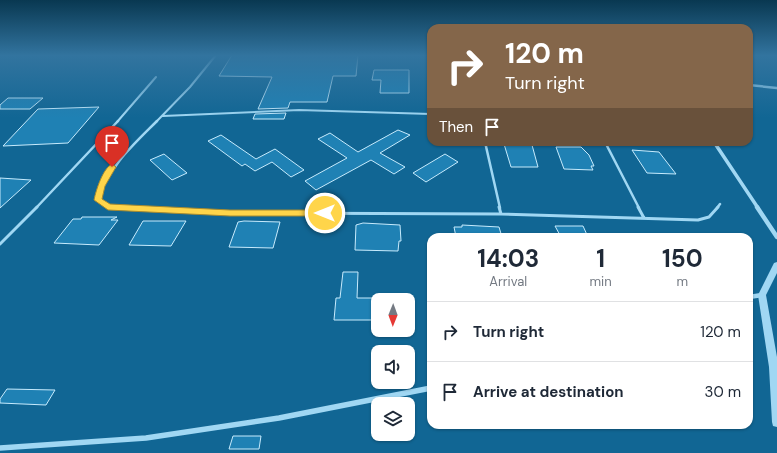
<!DOCTYPE html>
<html lang="en">
<head>
<meta charset="utf-8">
<style>
	:root { --surface:#fff; --page:#f2f2f3; --text:#1f2937; --muted:#747a83; --line:#e0e1e3 }
	body { margin:0; font-family:"DM Sans",sans-serif; background:var(--page); color:var(--text); height:100vh; display:flex; flex-direction:column; font-size:15px; white-space:nowrap }
	* { box-sizing:border-box; margin:0 }
	p { font-size:13px; color:var(--muted) }
	.icon { flex:none; width:22px; height:22px; fill:none; stroke:currentColor; stroke-width:2; stroke-linecap:round; stroke-linejoin:round }
	.map { position:relative; flex:1; overflow:hidden }
	.side { position:absolute; left:427px; top:233px; width:326px; height:196px; display:flex; flex-direction:column; background:var(--surface); border-radius:12px; box-shadow:0 1px 3px #0004 }
	.side>* { flex:none }
	.top-card { position:absolute; left:427px; top:24px; width:326px; height:122px; border-radius:12px; box-shadow:0 1px 3px #0004; background:#84664a; color:#fff; overflow:hidden }
	.needle { width:26px; rotate:181deg }
	.tools { position:absolute; left:371px; top:293px; display:grid; gap:8px }
	.tools a { display:grid; place-items:center; width:44px; height:44px; border-radius:8px; background:var(--surface); box-shadow:0 1px 3px #0004; font-size:20px }
	.pin { position:absolute; display:grid; place-items:center; width:34px; height:34px; color:#fff; margin:-41px -17px; border-radius:50% 50% 50% 0; rotate:-45deg; box-shadow:0 0 4px #0007 }
	.pin .icon { rotate:45deg }
	.me { position:absolute; width:44px; margin:-22px; rotate:270deg; stroke-linejoin:round; filter:drop-shadow(0 0 3px #0008) }
	.turn { display:flex; align-items:center; gap:14px; height:84px; padding:0 12px; font-size:18px }
	.turn .icon { width:52px; height:52px; stroke-width:2.5 }
	.turn b { display:block; font-size:28px; line-height:34px }
	.then { display:flex; align-items:center; height:38px; padding:0 12px; background:#0003; gap:8px; font-size:15px }
	.eta { display:flex; justify-content:space-evenly; align-items:center; height:68px; text-align:center }
	.eta b { font-size:24px; font-weight:700; line-height:28px }
	ul { padding:0; list-style:none }
	li { display:flex; align-items:center; gap:12px; height:60px; padding:0 12px; border-top:1px solid var(--line) }
	li div { flex:1 }
	li b { display:block; font-size:15px }
	li em { font-style:normal }
	.map>svg:first-child { display:block }
	.building { fill:#1f81b4; stroke:#c7ebfd }
	.lines { fill:none; stroke-linecap:round; stroke-linejoin:round }
	.service-far2 { stroke:#a0d7f3; stroke-width:2 }
	.service-far1 { stroke:#a0d7f3; stroke-width:2.5 }
	.service { stroke:#a0d7f3; stroke-width:3 }
	.minor-far3 { stroke:#a0d7f3; stroke-width:2.5 }
	.minor-far2 { stroke:#a0d7f3; stroke-width:3.5 }
	.minor-far1 { stroke:#a0d7f3; stroke-width:4.5 }
	.minor { stroke:#a0d7f3; stroke-width:5.5 }
	.tertiary { fill:#a0d7f3; fill-rule:evenodd }
	.route { fill:#ffd54a; stroke:#a68a30 }
</style>
</head>
<body>
<div class="map">
<svg width="777" height="453" viewBox="0 0 777 453">
	<rect width="100%" height="100%" fill="#116694"/>
	<!-- building -->
	<path class="building" d="M 232,55 L 358,55 L 356,76 L 333,76 L 327,102 L 290,102 L 288,108 L 258,109 L 272,77 L 219,76 Z
		M 374,70 L 409,70 L 409,93 L 380,93 L 381,80 L 372,80 Z
		M 8,98 L 43,98 L 30,109 L 0,109 L 0,105 Z
		M 99,107 L 68,143 L 3,146 L 38,109 Z
		M 286,113 L 284,119 L 253,119 L 255,114 Z
		M 398,130 L 410,135 L 380,153 L 405,167 L 394,174 L 371,160 L 316,190 L 305,181 L 347,158 L 318,139 L 330,133 L 358,152 Z
		M 221,135 L 256,159 L 275,149 L 304,170 L 291,177 L 272,162 L 255,171 L 245,164 L 242,166 L 208,141 Z
		M 504,144 L 532,145 L 538,167 L 511,167 Z
		M 556,147 L 581,147 L 589,155 L 594,166 L 591,166 L 593,170 L 564,169 Z
		M 632,150 L 659,152 L 676,174 L 647,173 Z
		M 164,154 L 187,173 L 172,180 L 150,160 Z
		M 445,154 L 458,162 L 426,182 L 413,173 Z
		M 0,178 L 31,180 L 0,208 Z
		M 82,217 L 117,217 L 111,220 L 118,220 L 99,245 L 54,243 L 73,219 L 81,219 Z
		M 143,221 L 186,221 L 171,246 L 129,245 Z
		M 244,221 L 280,222 L 273,248 L 229,247 L 238,222 Z
		M 363,223 L 400,225 L 401,241 L 399,241 L 398,251 L 355,250 L 356,225 Z
		M 462,225 L 499,227 L 502,237 L 456,237 L 454,227 L 462,227 Z
		M 555,226 L 583,226 L 588,237 L 561,237 Z
		M 343,272 L 358,272 L 357,298 L 378,298 L 378,320 L 334,320 L 336,298 L 340,298 Z
		M 7,389 L 55,390 L 46,405 L 0,403 L 0,399 Z
		M 233,436 L 261,436 L 259,449 L 229,449 Z"/>
	<g class="lines">
		<!-- service-far2 -->
		<path class="service-far2" d="M 163,116 L 299,110 L 431,114
			M 117,122 L 156,77
			M 156,122 L 190,87 L 216,55"/>
		<!-- service-far1 -->
		<path class="service-far1" d="M 485,142 L 500,208
			M 605,142 L 639,208
			M 36,208 L 118,121
			M 121,208 L 108,207 L 98,200 C 109,166 133,145 157,121
			M 717,208 L 720,204"/>
		<!-- service -->
		<path class="service" d="M 108,207 L 230,213 L 501,214 L 698,220 L 709,217 L 718,207
			M 499,207 L 501,214
			M 638,207 L 644,218
			M 0,244 L 37,207"/>
		<!-- minor-far3 -->
		<path class="minor-far3" d="M 749,85 L 777,88"/>
		<!-- minor-far2 -->
		<path class="minor-far2" d="M 714,142 L 758,208"/>
		<!-- minor-far1 -->
		<path class="minor-far1" d="M 757,207 L 777,237
			M 749,297 L 762,295"/>
		<!-- minor -->
		<path class="minor" d="M 0,448 L 146,438 L 279,418 L 431,388"/>
		<!-- tertiary -->
		<path class="tertiary" d="M 777,262 L 777,273 L 766,295 L 777,357 L 777,427 L 773,426 L 772,422 L 769,367 L 758,295 L 774,263 Z"/>
	</g>
	<!-- sky -->
	<linearGradient id="sky" x2="0" y2="1"><stop stop-color="#093851"/><stop offset="0.47" stop-color="#32749f"/><stop offset="1" stop-color="#32749f" stop-opacity="0"/></linearGradient>
	<rect width="777" height="118" fill="url(#sky)"/>
	<!-- route -->
	<path class="route" d="M 112,164 L 116,167 L 105,186 L 102,199 L 110,204 L 230,210 L 325,210 L 330,213 L 325,216 L 230,216 L 108,210 L 94,200 C 96,190 103,168 112,164 Z"/>
</svg>
<div class="tools">
<a><svg class="needle" viewBox="-14 -14 28 28"><path d="M0-13l5 13h-10z" fill="#e53935"/><path d="M0 13l5-13h-10z" fill="#747a83"/></svg></a>
<a><svg class="icon" aria-label="sound" viewBox="0 0 24 24"><path d="M4 9h4l5-4v14l-5-4H4zM17 9q2 3 0 6"/></svg></a>
<a><svg class="icon" aria-label="layers" viewBox="0 0 24 24"><path d="M12 4l9 5-9 5-9-5zM3 14l9 5 9-5"/></svg></a>
</div>
<div class="pin" style="left:112px;top:167px;background:#d93025"><svg class="icon" aria-label="arrive" viewBox="0 0 24 24"><path d="M6 21V4h12l-3 4 3 4H6"/></svg></div>
<svg class="me" style="left:325px;top:213px" viewBox="-20 -20 40 40"><circle r="17" fill="#ffd54a" stroke="#fff" stroke-width="3"/><path d="M0-11L8 9 0 5-8 9z" fill="#fff"/></svg>
<div class="top-card">
<div class="turn"><svg class="icon" aria-label="right" viewBox="0 0 24 24"><path d="M7 20v-9h11M14 6l5 5-5 5"/></svg><div><b>120 m</b>Turn right</div></div>
<div class="then">Then<svg class="icon" aria-label="arrive" viewBox="0 0 24 24"><path d="M6 21V4h12l-3 4 3 4H6"/></svg></div>
</div>
<section class="side">
<div class="eta">
<div><b>14:03</b><p>Arrival</p></div>
<div><b>1</b><p>min</p></div>
<div><b>150</b><p>m</p></div>
</div>
<ul>
<li><svg class="icon" aria-label="right" viewBox="0 0 24 24"><path d="M7 20v-9h11M14 6l5 5-5 5"/></svg><div><b>Turn right</b></div><em>120 m</em></li>
<li><svg class="icon" aria-label="arrive" viewBox="0 0 24 24"><path d="M6 21V4h12l-3 4 3 4H6"/></svg><div><b>Arrive at destination</b></div><em>30 m</em></li>
</ul>
</section>
</div>
</body>
</html>
